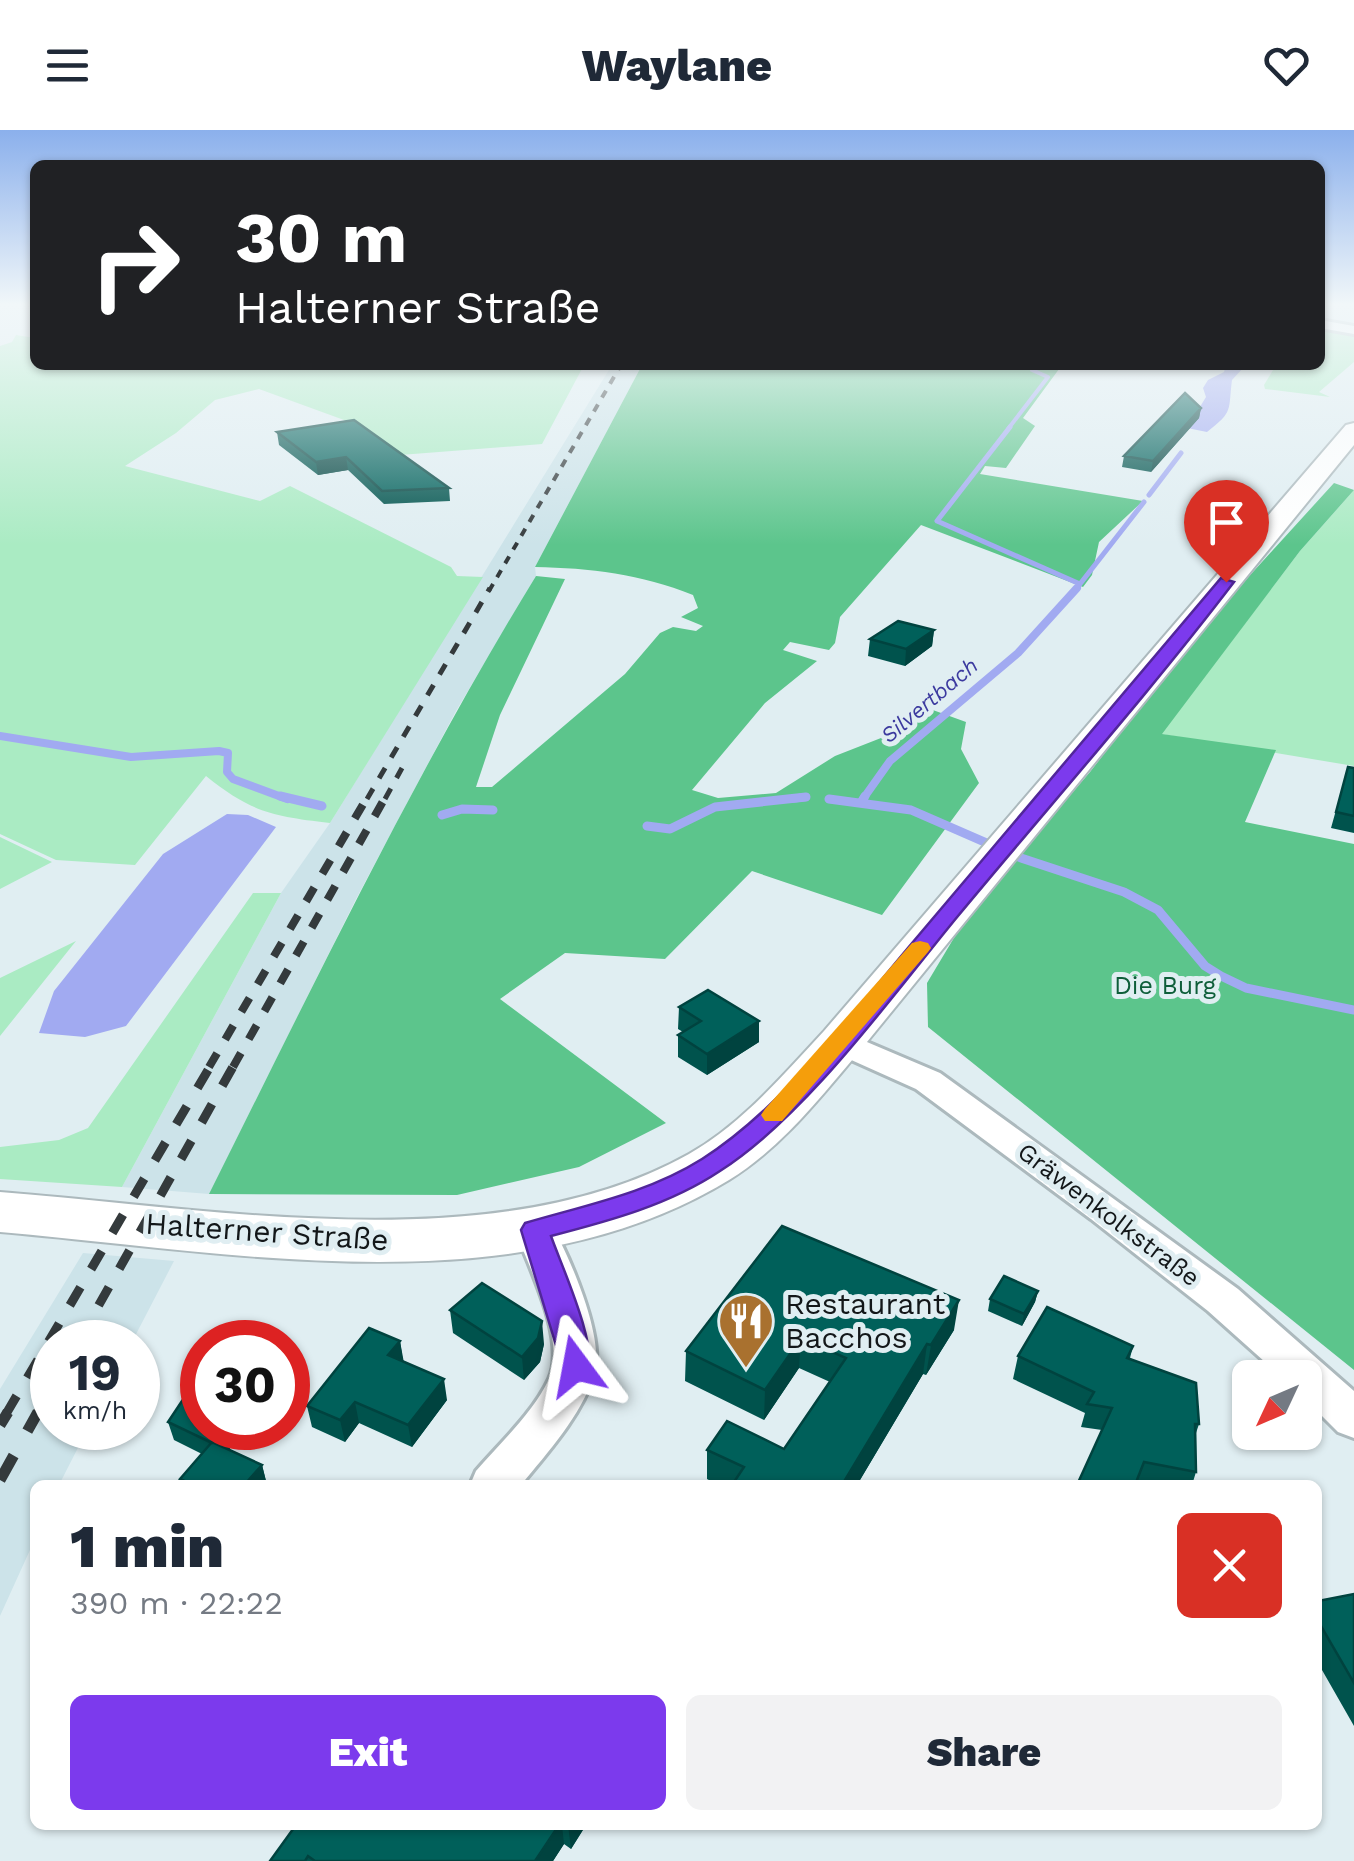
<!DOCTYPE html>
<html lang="en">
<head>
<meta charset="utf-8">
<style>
	:root { --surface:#fff; --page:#f2f2f3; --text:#1f2937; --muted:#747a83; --accent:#7c3aed }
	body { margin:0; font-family:"Work Sans",sans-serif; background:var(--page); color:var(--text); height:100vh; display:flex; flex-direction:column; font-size:38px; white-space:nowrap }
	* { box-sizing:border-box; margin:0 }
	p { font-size:32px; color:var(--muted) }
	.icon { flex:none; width:55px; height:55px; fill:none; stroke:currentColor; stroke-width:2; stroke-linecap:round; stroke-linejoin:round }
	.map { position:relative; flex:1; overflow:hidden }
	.drawer { position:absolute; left:30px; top:1350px; width:1292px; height:350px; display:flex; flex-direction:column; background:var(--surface); border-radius:15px; box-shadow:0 2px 8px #0004 }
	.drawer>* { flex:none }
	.hud { position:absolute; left:30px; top:30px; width:1295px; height:210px; border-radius:15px; box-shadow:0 2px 8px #0004; background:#202124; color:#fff; overflow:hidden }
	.needle { width:65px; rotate:226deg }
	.tools { position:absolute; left:1232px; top:1230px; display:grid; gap:20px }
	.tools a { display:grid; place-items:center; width:90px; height:90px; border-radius:15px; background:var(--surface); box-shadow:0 2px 8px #0004; font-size:50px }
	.speed { position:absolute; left:30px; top:1190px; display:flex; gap:20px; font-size:50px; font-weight:700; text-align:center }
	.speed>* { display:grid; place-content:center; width:130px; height:130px; border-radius:50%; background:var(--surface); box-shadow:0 2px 8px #0004; line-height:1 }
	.speed small { font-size:25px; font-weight:400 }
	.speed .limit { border:15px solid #d22; background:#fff; color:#111 }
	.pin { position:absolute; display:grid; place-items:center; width:85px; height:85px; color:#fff; margin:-102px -42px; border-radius:50% 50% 50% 0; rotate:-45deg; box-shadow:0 0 10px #0007 }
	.pin .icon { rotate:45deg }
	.me { position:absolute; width:110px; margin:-55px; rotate:347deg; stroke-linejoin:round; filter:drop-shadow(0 0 8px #0008) }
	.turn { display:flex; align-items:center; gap:35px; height:210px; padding:0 40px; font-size:45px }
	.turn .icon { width:130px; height:130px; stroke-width:2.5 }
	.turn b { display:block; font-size:70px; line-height:85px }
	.round { display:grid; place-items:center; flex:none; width:105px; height:105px; border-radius:15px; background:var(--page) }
	.head { display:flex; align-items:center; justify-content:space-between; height:170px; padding:0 40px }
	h1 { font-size:60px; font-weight:800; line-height:75px }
	.primary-button { display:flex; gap:20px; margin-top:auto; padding:20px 40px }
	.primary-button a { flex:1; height:115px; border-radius:15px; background:var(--accent); color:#fff; font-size:40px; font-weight:800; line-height:115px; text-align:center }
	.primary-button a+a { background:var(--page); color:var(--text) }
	header { display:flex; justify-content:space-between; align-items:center; height:130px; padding:0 40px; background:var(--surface); font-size:45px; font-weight:800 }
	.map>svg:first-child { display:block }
	.built { fill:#cce3e9 }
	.green { fill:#aaebc3 }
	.forest { fill:#5cc58c }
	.water { fill:#a1aaf1 }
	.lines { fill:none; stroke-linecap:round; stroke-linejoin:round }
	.stream-far3 { stroke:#a1aaf1; stroke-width:4 }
	.stream-far2 { stroke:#a1aaf1; stroke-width:5 }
	.stream-far1 { stroke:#a1aaf1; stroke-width:8 }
	.stream { stroke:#a1aaf1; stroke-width:9 }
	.minor-casing { stroke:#acb9bd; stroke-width:6 }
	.secondary-casing { stroke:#acb9bd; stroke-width:4 }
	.minor { fill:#fff; fill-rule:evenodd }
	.secondary { fill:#fff; fill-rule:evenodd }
	.rail-far4 { stroke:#343a3c; stroke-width:4; stroke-dasharray:8 8; stroke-linecap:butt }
	.rail-far3 { stroke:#343a3c; stroke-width:5; stroke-dasharray:12 12; stroke-linecap:butt }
	.rail-far2 { stroke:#343a3c; stroke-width:8; stroke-dasharray:16 16; stroke-linecap:butt }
	.rail-far1 { stroke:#343a3c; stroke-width:9; stroke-dasharray:21 21; stroke-linecap:butt }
	.rail { stroke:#343a3c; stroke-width:11; stroke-dasharray:28 28; stroke-linecap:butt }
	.wall { fill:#00534d }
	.shaded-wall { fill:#00433f }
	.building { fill:#00605a; stroke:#00433f; stroke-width:2.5 }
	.route { fill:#7c3aed; stroke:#51269a; stroke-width:2.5 }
	.slow { fill:#f59e0b }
	.labels { text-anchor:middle; stroke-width:10; stroke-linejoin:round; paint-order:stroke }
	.far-water-label { font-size:22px; font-style:italic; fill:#3c3a9f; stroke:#e0eef2 }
	.park-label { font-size:25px; fill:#0e5e3a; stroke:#e0eef2 }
	.street-label { font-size:25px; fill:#131719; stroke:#e0eef2 }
	.near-street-label { font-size:30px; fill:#131719; stroke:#e0eef2 }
	.near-poi-label { font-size:30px; fill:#131719; stroke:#e0eef2; text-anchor:start }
</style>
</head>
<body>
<header><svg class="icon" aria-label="menu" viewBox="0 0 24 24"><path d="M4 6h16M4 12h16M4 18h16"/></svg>Waylane<svg class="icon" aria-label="heart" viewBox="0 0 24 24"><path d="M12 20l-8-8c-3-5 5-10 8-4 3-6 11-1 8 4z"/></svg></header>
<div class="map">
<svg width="1354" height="1731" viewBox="0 0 1354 1731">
	<rect width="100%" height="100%" fill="#e0eef2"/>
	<!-- built -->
	<path class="built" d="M 612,235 L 642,235 L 535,437 L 536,446 L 456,581 L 355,771 L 209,1064 L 122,1057 L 281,763 L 330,693 Z
		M 83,1123 L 174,1131 L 132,1212 L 52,1212 L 52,1298 L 88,1298 L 59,1355 L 35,1355 L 35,1409 L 0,1486 L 0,1259 Z"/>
	<!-- green -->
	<path class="green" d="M 1320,198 L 1354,204 L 1354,232 L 1319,262 L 1330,267 L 1265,259 L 1264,255 L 1276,235 L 1320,235 Z
		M 16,205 L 35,208 L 35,235 L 584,235 L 542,314 L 400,325 L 344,290 L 259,259 L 215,270 L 176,303 L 125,336 L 260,371 L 290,356 L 451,437 L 457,446 L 483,447 L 330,693 C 273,686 252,683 206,646 L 135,735 L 56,730 L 0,704 L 0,216 L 12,212 Z
		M 1354,360 L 1354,636 L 1161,604 L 1300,421 Z
		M 0,707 L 52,732 L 0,759 Z
		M 253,763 L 281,763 L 122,1057 L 0,1049 L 0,1017 L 59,1010 L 88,998 Z
		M 76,811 L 0,906 L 0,848 Z"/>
	<!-- forest -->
	<path class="forest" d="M 642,235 L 1062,235 L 1023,288 L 1035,296 L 1006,338 L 985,336 L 980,344 L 1143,371 L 1099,412 L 1092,445 L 1083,457 L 921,395 L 840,487 L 835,513 L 829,520 L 790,512 L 783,520 L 817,531 L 765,573 L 692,660 L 718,668 L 776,663 L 835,626 L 904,599 L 919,575 L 966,592 L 961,619 L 979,653 L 882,785 L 752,741 L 665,829 L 565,823 L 500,869 L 666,993 L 579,1037 L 457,1065 L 209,1064 C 313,856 414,645 536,446 L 565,449 L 500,585 L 476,657 L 492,657 L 625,544 L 660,503 L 673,497 L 696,501 L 703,496 L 681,487 L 698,478 L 693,465 C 641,444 590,438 535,437 Z
		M 1334,353 L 1354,360 L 1300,421 L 1162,604 L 1276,620 L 1245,692 L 1354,714 L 1354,1240 L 928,897 L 927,853 L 970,781 L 1090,642 L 1191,510 Z"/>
	<!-- water -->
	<path class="water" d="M 1226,235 L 1244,237 L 1232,250 C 1228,281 1234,281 1207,302 L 1187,298 L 1206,267 L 1203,258 L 1208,250 L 1224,242 Z
		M 227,684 L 248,685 L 276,697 L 126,896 L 85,907 L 39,903 L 54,861 L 163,724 Z"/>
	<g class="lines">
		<!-- stream-far3 -->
		<path class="stream-far3" d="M 1008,299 L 1048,247 L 1032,240"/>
		<!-- stream-far2 -->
		<path class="stream-far2" d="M 1010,297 L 937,391 L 1080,454 L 1075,461
			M 1149,365 L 1181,323
			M 1080,454 L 1144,372"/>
		<!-- stream-far1 -->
		<path class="stream-far1" d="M 0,606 L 131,627 L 219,621 L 228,623 L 227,642 L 233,649 L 287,669
			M 791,669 L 806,667
			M 863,669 L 890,631 L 1018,523 L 1077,458"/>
		<!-- stream -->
		<path class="stream" d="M 280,666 L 322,676
			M 829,669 L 911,680 L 1021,728 L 1124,762 L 1158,780 L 1205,836 L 1221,846 L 1246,858 L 1354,880
			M 862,671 L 865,666
			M 442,685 L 462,679 L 493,680
			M 647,696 L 670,699 L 715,677 L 806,667"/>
		<!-- minor casing -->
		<g class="minor-casing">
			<path id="minor" d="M 1320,190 L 1354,196 L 1354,204 L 1320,198 Z
				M 841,901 L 940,943 L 1238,1159 L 1354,1261 L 1354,1308 L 1338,1302 L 1305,1269 L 1305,1248 L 1283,1248 L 1208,1181 L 1091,1089 L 916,959 L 829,920 L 824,912 L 829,904 Z
				M 535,1086 L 549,1090 C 568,1123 606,1208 594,1245 C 581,1286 548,1322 521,1355 L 470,1355 L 476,1341 C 501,1312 533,1283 549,1249 C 567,1212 529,1137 515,1100 L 521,1090 Z"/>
		</g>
		<!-- secondary casing -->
		<g class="secondary-casing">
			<path id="secondary" d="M 1354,293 L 1354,315 L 858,923 C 820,968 781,1018 729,1050 C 517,1179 233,1122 0,1102 L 0,1062 C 212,1078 497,1132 689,1024 C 742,994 783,945 824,901 L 1346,295 Z"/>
		</g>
		<!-- minor -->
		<use href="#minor" class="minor"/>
		<!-- secondary -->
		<use href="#secondary" class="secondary"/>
		<!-- rail-far4 -->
		<path class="rail-far4" d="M 489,461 L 621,235"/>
		<!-- rail-far3 -->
		<path class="rail-far3" d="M 367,669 L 490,458
			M 385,669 L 402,638"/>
		<!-- rail-far2 -->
		<path class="rail-far2" d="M 209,937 L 368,666
			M 233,937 L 386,666"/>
		<!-- rail-far1 -->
		<path class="rail-far1" d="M 78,1212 L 234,935
			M 6,1284 L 211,935
			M 37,1284 L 52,1257"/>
		<!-- rail -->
		<path class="rail" d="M 0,1295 L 8,1282
			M 0,1350 L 38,1282"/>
	</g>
	<!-- wall -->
	<path class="wall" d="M 1201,278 L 1199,288 L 1151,342 L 1122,337 L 1124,326 Z
		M 277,302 L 449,358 L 450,371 L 384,374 L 348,340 L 318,345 L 279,315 Z
		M 934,500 L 932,516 L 905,536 L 868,526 L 870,509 Z
		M 1348,637 L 1354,638 L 1354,703 L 1331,698 Z
		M 679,877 L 759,912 L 707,945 L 678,927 L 678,905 L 683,902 L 678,899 Z
		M 782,1096 L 954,1200 L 926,1245 L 923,1244 L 857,1355 L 718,1355 L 707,1349 L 707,1320 L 784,1319 L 830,1252 L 799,1238 L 764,1290 L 685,1251 L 686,1221 Z
		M 1038,1161 L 1035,1172 L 1022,1196 L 988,1181 L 990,1169 Z
		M 450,1180 L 544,1214 L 540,1232 L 524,1250 L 453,1203 Z
		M 400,1211 L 403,1232 L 447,1270 L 412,1317 L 359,1293 L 345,1312 L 312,1297 L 307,1276 Z
		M 1133,1216 L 1130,1228 L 1199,1294 L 1195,1306 L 1196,1342 L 1192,1355 L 1077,1355 L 1102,1300 L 1081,1297 L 1085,1283 L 1013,1249 L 1018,1226 Z
		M 168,1292 L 202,1298 L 247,1298 L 229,1319 L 262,1335 L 267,1355 L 182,1355 L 180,1349 L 202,1324 L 174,1310 Z
		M 1354,1464 L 1354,1596 L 1318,1533 L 1318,1471 Z
		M 296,1695 L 586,1695 L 571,1719 L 564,1714 L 553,1731 L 270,1731 Z"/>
	<!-- shaded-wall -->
	<path class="shaded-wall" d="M 1201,278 L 1199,288 L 1151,342 L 1153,331 Z
		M 346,327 L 348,340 L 318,345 L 316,332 Z
		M 934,500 L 932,516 L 905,536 L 906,519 Z
		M 759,891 L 759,912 L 707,945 L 707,924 Z
		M 1038,1161 L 1035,1172 L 1022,1196 L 1024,1184 Z
		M 959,1170 L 954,1200 L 926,1245 L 931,1215 Z
		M 542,1191 L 544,1214 L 540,1232 L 524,1250 L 522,1227 Z
		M 801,1208 L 799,1238 L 764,1290 L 765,1260 Z
		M 400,1211 L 404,1233 L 388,1225 Z
		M 927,1214 L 923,1244 L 857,1355 L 842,1355 Z
		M 444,1249 L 447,1270 L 412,1317 L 408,1295 Z
		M 355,1272 L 359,1293 L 345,1312 L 340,1290 Z
		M 227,1298 L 247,1298 L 219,1332 L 213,1313 Z
		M 262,1335 L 267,1355 L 247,1355 L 246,1353 Z
		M 559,1695 L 562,1695 L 564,1714 L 553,1731 L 535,1731 Z
		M 568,1695 L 586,1695 L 571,1719 Z"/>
	<!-- building -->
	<path class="building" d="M 1185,263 L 1201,278 L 1153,331 L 1124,326 Z
		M 354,290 L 449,358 L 382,361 L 346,327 L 316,332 L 277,302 Z
		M 898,491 L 934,500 L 906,519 L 870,509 Z
		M 1348,637 L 1354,638 L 1354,686 L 1336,682 Z
		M 708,860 L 759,891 L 707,924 L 678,905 L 701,891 L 679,877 Z
		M 782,1096 L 959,1170 L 931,1215 L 927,1214 L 842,1355 L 732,1355 L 744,1337 L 707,1320 L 727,1291 L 784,1319 L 846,1228 L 801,1208 L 765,1260 L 686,1221 Z
		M 1004,1146 L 1038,1161 L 1024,1184 L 990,1169 Z
		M 482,1153 L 542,1191 L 538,1208 L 522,1227 L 450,1180 Z
		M 1047,1177 L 1133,1216 L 1127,1228 L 1196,1253 L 1199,1294 L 1195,1294 L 1196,1342 L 1144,1332 L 1135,1355 L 1077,1355 L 1112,1278 L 1087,1274 L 1094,1262 L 1018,1226 Z
		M 369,1198 L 400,1211 L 388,1225 L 444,1249 L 408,1295 L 355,1272 L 340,1290 L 307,1276 Z
		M 202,1241 L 202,1298 L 227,1298 L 214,1312 L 212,1313 L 168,1292 Z
		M 212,1312 L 262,1335 L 246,1353 L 249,1355 L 193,1355 L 180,1349 Z
		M 1354,1464 L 1354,1553 L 1318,1491 L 1318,1471 Z
		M 296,1695 L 559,1695 L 535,1731 L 315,1731 L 308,1726 L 305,1731 L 270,1731 Z"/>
	<!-- sky -->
	<linearGradient id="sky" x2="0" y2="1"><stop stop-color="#8bb0ec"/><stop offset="0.42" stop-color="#f1f7f9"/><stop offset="1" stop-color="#f1f7f9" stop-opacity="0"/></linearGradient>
	<rect width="1354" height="415" fill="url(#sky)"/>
	<!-- route -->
	<path class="route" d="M 1221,448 L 1234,452 C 1147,566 1050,675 958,786 C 892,866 806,986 720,1041 C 669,1075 609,1091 551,1106 C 561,1135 600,1219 587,1245 L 576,1248 L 565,1245 L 521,1100 L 525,1093 C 586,1075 648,1063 702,1029 C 785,976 854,881 918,806 C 1019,687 1120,568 1221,448 Z"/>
	<!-- slow -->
	<path class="slow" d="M 920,811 L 928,813 L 931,818 L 928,822 L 782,991 L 765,991 L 761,985 L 765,979 L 912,813 Z"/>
	<!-- icons -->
	<defs>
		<g id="restaurant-pin" transform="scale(2.875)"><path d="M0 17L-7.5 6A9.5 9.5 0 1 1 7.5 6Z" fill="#a9712f" stroke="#e0eef2"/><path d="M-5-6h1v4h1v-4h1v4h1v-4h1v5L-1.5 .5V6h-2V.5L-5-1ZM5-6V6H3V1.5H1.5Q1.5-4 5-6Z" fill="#fff"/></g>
	</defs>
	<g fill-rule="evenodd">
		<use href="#restaurant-pin" x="746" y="1191"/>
	</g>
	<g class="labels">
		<!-- far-water labels -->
		<g class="far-water-label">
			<text transform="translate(929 570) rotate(-40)" y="8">Silvertbach</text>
		</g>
		<!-- park labels -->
		<g class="park-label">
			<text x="1165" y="864">Die Burg</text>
		</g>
		<!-- street labels -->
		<g class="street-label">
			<text transform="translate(1109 1084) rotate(37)" y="9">Gräwenkolkstraße</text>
		</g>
		<!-- near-street labels -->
		<g class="near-street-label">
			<text transform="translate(267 1102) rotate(4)" y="10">Halterner Straße</text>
		</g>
		<!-- near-poi labels -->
		<g class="near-poi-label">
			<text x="785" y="1184">Restaurant<tspan x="785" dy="34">Bacchos</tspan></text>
		</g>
	</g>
</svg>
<div class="tools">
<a><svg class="needle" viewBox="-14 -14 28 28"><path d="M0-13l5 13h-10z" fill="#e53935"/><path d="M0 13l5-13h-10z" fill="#747a83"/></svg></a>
</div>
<div class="speed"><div>19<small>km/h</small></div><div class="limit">30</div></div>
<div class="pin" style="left:1226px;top:452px;background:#d93025"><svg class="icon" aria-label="arrive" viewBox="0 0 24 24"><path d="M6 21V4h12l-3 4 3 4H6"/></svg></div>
<svg class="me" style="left:576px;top:1236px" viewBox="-20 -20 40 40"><path d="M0-17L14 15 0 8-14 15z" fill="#7c3aed" stroke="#fff" stroke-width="4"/></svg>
<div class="hud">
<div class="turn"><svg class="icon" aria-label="right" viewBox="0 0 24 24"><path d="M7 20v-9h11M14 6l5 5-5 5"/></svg><div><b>30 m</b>Halterner Straße</div></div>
</div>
<section class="drawer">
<div class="head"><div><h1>1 min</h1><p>390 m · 22:22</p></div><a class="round" style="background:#d93025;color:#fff"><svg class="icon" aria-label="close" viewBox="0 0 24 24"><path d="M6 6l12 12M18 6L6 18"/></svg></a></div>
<div class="primary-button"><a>Exit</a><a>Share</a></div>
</section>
</div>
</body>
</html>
